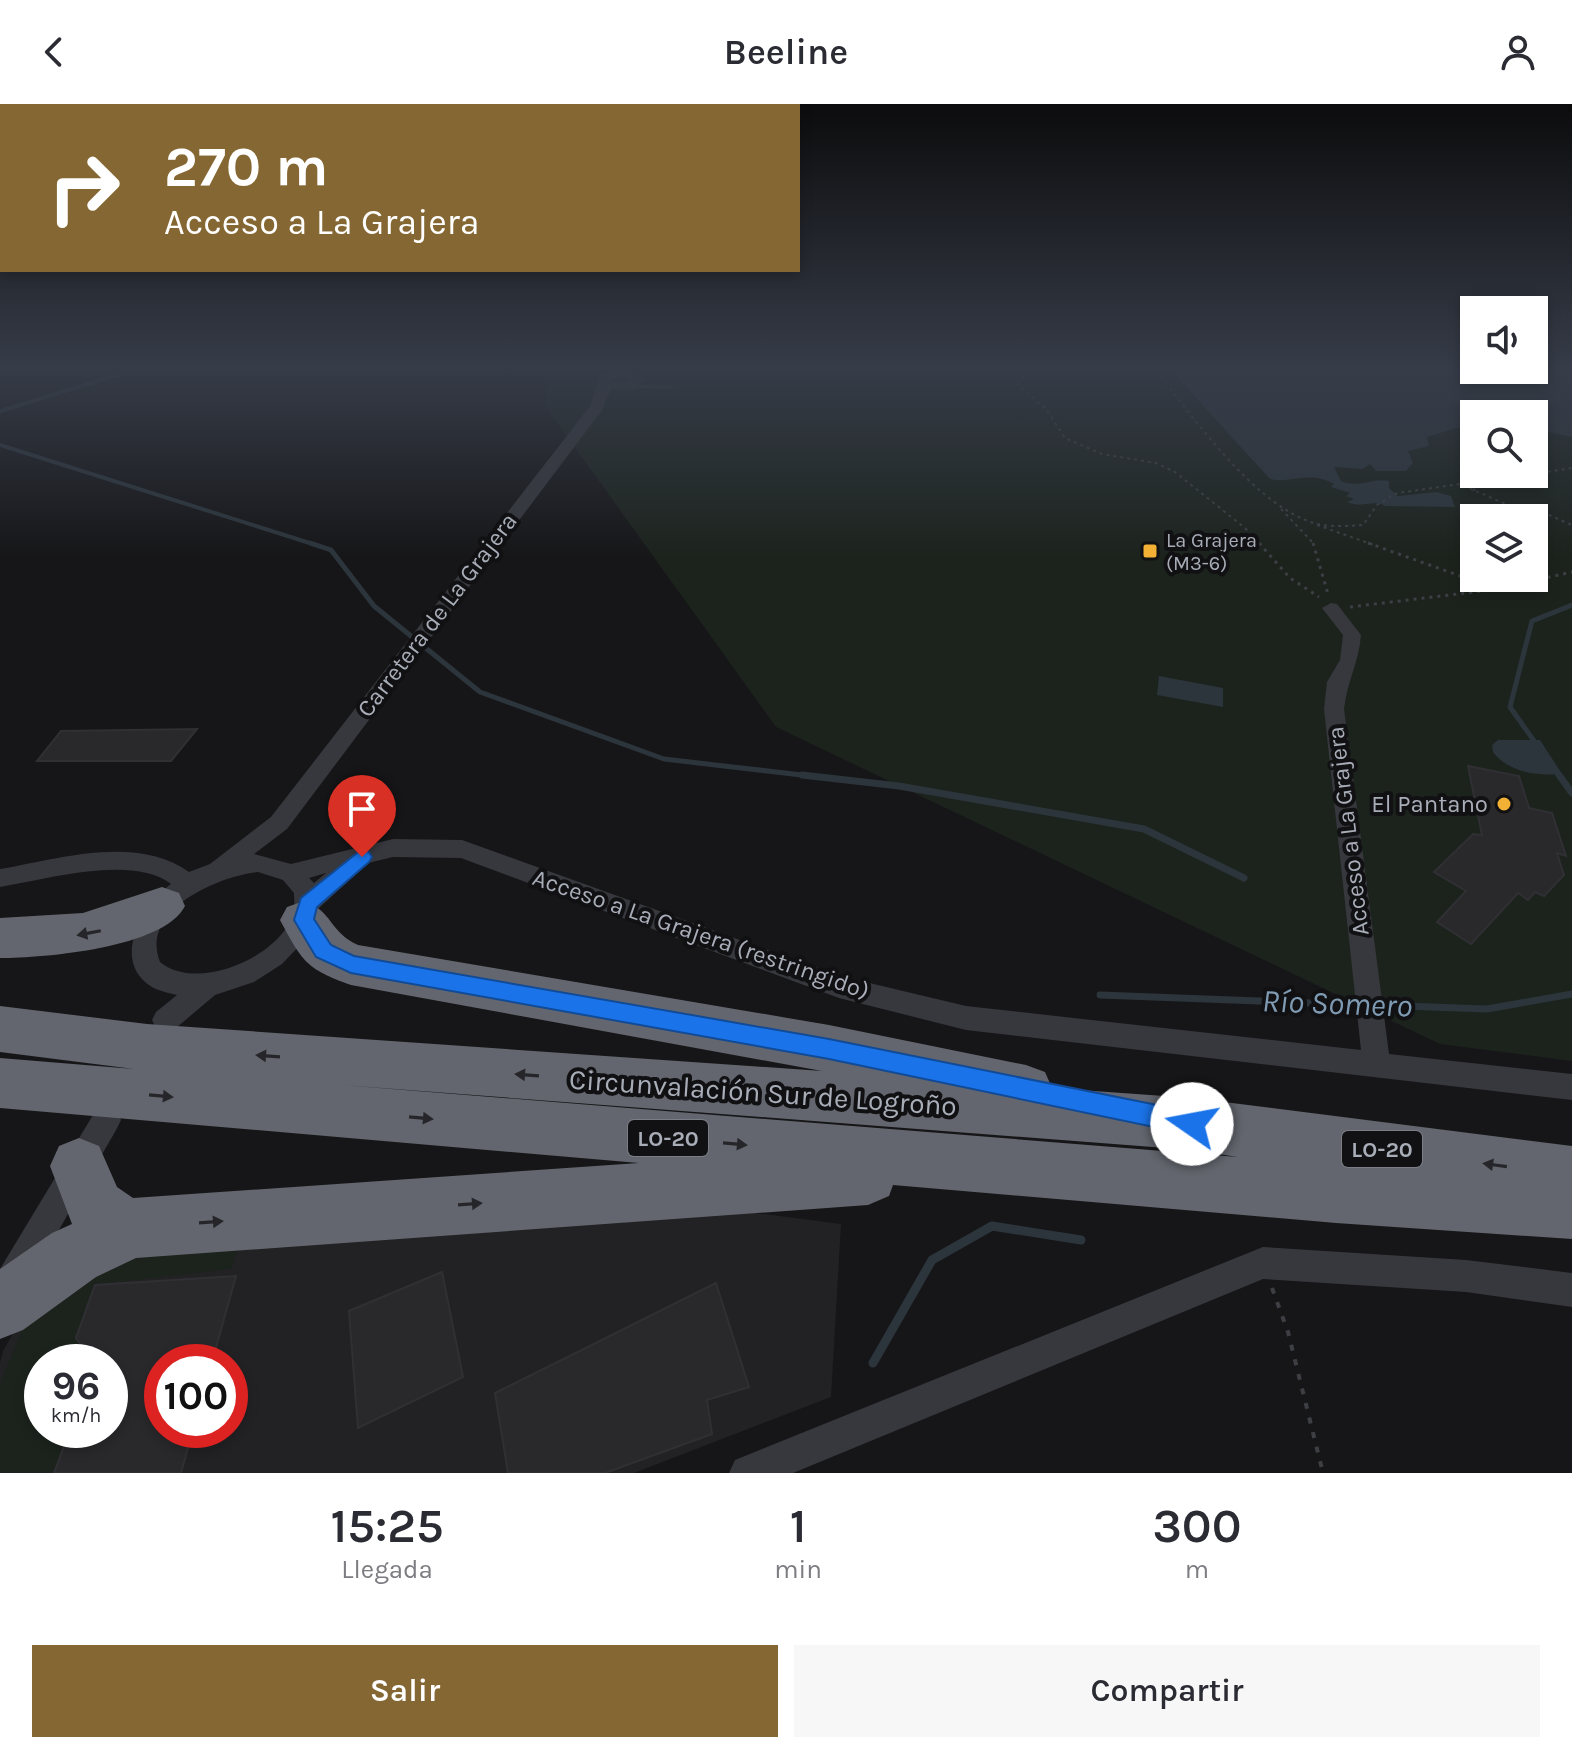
<!DOCTYPE html>
<html lang="es">
<head>
<meta charset="utf-8">
<style>
	:root { --surface:#fff; --page:#f7f7f7; --text:#2b2b33; --muted:#7c7c81; --accent:#856733 }
	body { margin:0; font-family:Karla,sans-serif; background:var(--page); color:var(--text); height:100vh; display:flex; flex-direction:column; font-size:30px; white-space:nowrap }
	* { box-sizing:border-box; margin:0 }
	p { font-size:26px; color:var(--muted) }
	.icon { flex:none; width:44px; height:44px; fill:none; stroke:currentColor; stroke-width:2; stroke-linecap:round; stroke-linejoin:round }
	.map { position:relative; height:1369px; overflow:hidden }
	.sheet { display:flex; flex-direction:column; background:var(--surface); flex:1 }
	.sheet>* { flex:none }
	.banner { position:absolute; left:0px; top:0px; width:800px; height:168px; box-shadow:0 4px 12px #0003; background:#856733; color:#fff; overflow:hidden }
	.fabs { position:absolute; left:1460px; top:192px; display:grid; gap:16px }
	.fabs a { display:grid; place-items:center; width:88px; height:88px; border-radius:0px; background:var(--surface); box-shadow:0 4px 12px #0003; font-size:40px }
	.speed { position:absolute; left:24px; top:1240px; display:flex; gap:16px; font-size:40px; font-weight:700; text-align:center }
	.speed>* { display:grid; place-content:center; width:104px; height:104px; border-radius:50%; background:var(--surface); box-shadow:0 4px 12px #0003; line-height:1 }
	.speed small { font-size:20px; font-weight:400 }
	.speed .limit { border:12px solid #d22; background:#fff; color:#111 }
	.pin { position:absolute; display:grid; place-items:center; width:68px; height:68px; color:#fff; margin:-82px -34px; border-radius:50% 50% 50% 0; rotate:-45deg; box-shadow:0 0 8px #0007 }
	.pin .icon { rotate:45deg }
	.me { position:absolute; width:88px; margin:-44px; rotate:282deg; stroke-linejoin:round; filter:drop-shadow(0 0 6px #0008) }
	.turn { display:flex; align-items:center; gap:28px; height:168px; padding:0 32px; font-size:36px }
	.turn .icon { width:104px; height:104px; stroke-width:2.5 }
	.turn b { display:block; font-size:56px; line-height:68px }
	.eta { display:flex; justify-content:space-evenly; align-items:center; height:136px; text-align:center }
	.eta b { font-size:48px; font-weight:600; line-height:56px }
	.primary-button { display:flex; gap:16px; margin-top:auto; padding:16px 32px }
	.primary-button a { flex:1; height:92px; border-radius:0px; background:var(--accent); color:#fff; font-size:32px; font-weight:600; line-height:92px; text-align:center }
	.primary-button a+a { background:var(--page); color:var(--text) }
	header { display:flex; justify-content:space-between; align-items:center; height:104px; padding:0 32px; background:var(--surface); font-size:36px; font-weight:600 }
	.map>svg:first-child { display:block }
	.built { fill:#222225; fill-rule:evenodd }
	.green { fill:#1c231d; fill-rule:evenodd }
	.water { fill:#2c353c }
	.lines { fill:none; stroke-linecap:round; stroke-linejoin:round }
	.stream-far3 { stroke:#2c353c; stroke-width:4 }
	.stream-far2 { stroke:#2c353c; stroke-width:5 }
	.stream-far1 { stroke:#2c353c; stroke-width:7 }
	.stream { stroke:#2c353c; stroke-width:9 }
	.building { fill:#29292c; stroke:#303034; stroke-width:2 }
	.path-far2 { stroke:#3d3f44; stroke-width:2; stroke-dasharray:3 4; stroke-linecap:butt }
	.path-far1 { stroke:#3d3f44; stroke-width:3; stroke-dasharray:3 5; stroke-linecap:butt }
	.path { stroke:#3d3f44; stroke-width:4; stroke-dasharray:6 9; stroke-linecap:butt }
	.lane { fill:#37383d; fill-rule:evenodd }
	.street { fill:#37383d; fill-rule:evenodd }
	.highway { fill:#63666e; fill-rule:evenodd }
	.oneway { fill:#26262a }
	.route { fill:#1a73e8; stroke:#114b97; stroke-width:2 }
	.poi-dot { fill:#f2b134; stroke:#111113; stroke-width:3 }
	.labels { text-anchor:middle; stroke-width:8; stroke-linejoin:round; paint-order:stroke }
	.far-poi-label { font-size:20px; fill:#a8adb8; stroke:#111113; text-anchor:start }
	.shield { fill:#111113; stroke:#7b7e86; stroke-width:2 }
	.shield-label { font-size:22px; font-weight:bold; fill:#a8adb8 }
	.street-label { font-size:24px; fill:#a8adb8; stroke:#111113 }
	.poi-label { font-size:24px; fill:#a8adb8; stroke:#111113; text-anchor:end }
	.near-street-label { font-size:28px; fill:#a8adb8; stroke:#111113 }
	.near-water-label { font-size:32px; font-style:italic; fill:#7f9bb3; stroke:#111113 }
</style>
</head>
<body>
<header><svg class="icon" aria-label="back" viewBox="0 0 24 24"><path d="M15 5l-7 7 7 7"/></svg>Beeline<svg class="icon" aria-label="person" viewBox="0 0 24 24"><circle cx="12" cy="8" r="4"/><path d="M4 21q1-7 8-7t8 7"/></svg></header>
<div class="map">
<svg width="1572" height="1369" viewBox="0 0 1572 1369">
	<rect width="100%" height="100%" fill="#161618"/>
	<!-- built -->
	<path class="built" d="M 724,1105 L 841,1120 L 831,1293 L 634,1369 L 0,1369 L 0,1259 L 3,1247 L 30,1200 L 90,1156 ZM 42,1258 L 110,1258 L 110,1326 L 42,1326 ZM 162,1258 L 230,1258 L 230,1326 L 162,1326 Z"/>
	<!-- green -->
	<path class="green" d="M 549,263 L 1474,263 L 1474,266 L 1572,263 L 1572,957 L 1440,940 L 776,623 L 545,302 ZM 1474,310 L 1534,310 L 1534,370 L 1474,370 ZM 1474,414 L 1534,414 L 1534,474 L 1474,474 Z
		M 239,1143 L 231,1165 L 95,1181 L 76,1234 L 81,1241 L 75,1258 L 42,1258 L 42,1326 L 70,1326 L 55,1366 L 59,1369 L 0,1369 L 0,1279 L 22,1226 L 110,1151 Z"/>
	<!-- water -->
	<path class="water" d="M 1168,263 L 1474,263 L 1474,266 L 1572,263 L 1572,333 L 1534,325 L 1534,310 L 1474,310 L 1474,323 L 1463,322 L 1427,333 L 1429,342 L 1408,347 L 1413,359 L 1406,367 L 1376,367 L 1370,360 L 1363,365 L 1334,363 L 1341,377 C 1360,385 1372,373 1389,377 L 1389,384 L 1398,392 L 1436,388 L 1451,392 L 1455,403 L 1385,402 C 1373,395 1362,405 1347,398 L 1354,395 L 1346,392 L 1350,389 L 1331,383 L 1334,380 C 1309,366 1291,380 1270,375 Z
		M 1159,572 L 1223,584 L 1223,603 L 1157,591 Z
		M 1498,636 L 1540,636 L 1562,670 C 1538,672 1509,669 1493,648 L 1492,641 Z"/>
	<g class="lines">
		<!-- stream-far3 -->
		<path class="stream-far3" d="M 0,307 L 143,263
			M 0,341 L 316,441"/>
		<!-- stream-far2 -->
		<path class="stream-far2" d="M 310,439 L 331,446 L 374,502 L 480,588 L 664,655 L 819,673
			M 1539,644 L 1510,603 L 1532,517 L 1572,501
			M 1555,666 L 1560,673"/>
		<!-- stream-far1 -->
		<path class="stream-far1" d="M 802,671 L 899,682 L 1144,725 L 1244,774
			M 1559,671 L 1572,689
			M 1100,891 L 1364,901
			M 1375,901 L 1487,905 L 1572,890"/>
		<!-- stream -->
		<path class="stream" d="M 873,1259 L 932,1156 L 992,1122 L 1081,1136"/>
	</g>
	<!-- building -->
	<path class="building" d="M 197,625 L 171,657 L 37,657 L 61,627 Z
		M 1468,662 L 1519,672 L 1529,704 L 1552,709 L 1566,752 L 1557,749 L 1564,771 L 1544,792 L 1535,788 L 1528,796 L 1518,789 L 1471,840 L 1437,818 L 1466,787 L 1434,768 L 1473,730 L 1482,731 Z
		M 442,1168 L 463,1273 L 358,1324 L 349,1207 Z
		M 236,1172 L 212,1258 L 162,1258 L 162,1326 L 193,1326 L 181,1369 L 54,1369 L 70,1326 L 110,1326 L 110,1258 L 75,1258 L 81,1241 L 76,1234 L 95,1181 Z
		M 716,1179 L 749,1283 L 707,1296 L 712,1330 L 605,1369 L 508,1369 L 495,1289 Z"/>
	<g class="lines">
		<!-- path-far2 -->
		<path class="path-far2" d="M 1041,263 L 1027,268 L 1018,281 L 1046,305 L 1065,334 L 1102,350 L 1156,359 L 1175,368 L 1245,424 L 1261,441
			M 1152,263 C 1194,312 1247,393 1308,417 C 1325,424 1345,422 1363,421 L 1377,401 L 1397,389 L 1460,380 L 1510,402 L 1542,408 L 1572,421
			M 1534,370 L 1572,364
			M 1473,387 L 1480,378 L 1533,370
			M 1281,405 L 1315,441
			M 1317,421 L 1374,441"/>
		<!-- path-far1 -->
		<path class="path-far1" d="M 1259,439 L 1290,474 L 1319,493
			M 1313,439 L 1328,490
			M 1368,439 L 1494,484
			M 1350,503 L 1491,486 L 1572,468"/>
		<!-- path -->
		<path class="path" d="M 1272,1184 L 1288,1228 L 1323,1369"/>
		<!-- lane -->
		<path class="lane" d="M 631,281 L 671,281 L 674,283 L 671,285 L 633,284 L 631,283 Z"/>
		<!-- street -->
		<path class="street" d="M 624,265 L 647,275 L 633,286 L 611,285 L 602,306 L 287,725 L 254,750 L 291,760 L 393,735 L 462,736 L 840,872 L 966,902 L 1361,946 L 1324,605 L 1327,578 L 1340,556 L 1343,531 L 1322,504 L 1331,499 L 1337,500 L 1361,531 C 1359,558 1347,578 1344,605 L 1389,950 L 1572,970 L 1572,996 L 966,926 L 839,894 L 461,754 L 393,753 L 368,759 L 319,804 L 303,838 L 282,860 L 254,878 L 215,891 L 176,924 L 166,928 L 156,924 L 152,916 L 156,908 L 177,891 C 169,889 159,887 152,883 C 110,858 142,801 171,780 C 132,750 45,776 0,783 L 0,765 C 58,755 137,730 189,768 L 210,760 L 271,713 L 590,302 L 600,271 ZM 623,273 L 630,276 L 612,278 L 612,276 ZM 258,768 L 283,776 L 294,789 C 294,795 295,803 294,808 C 281,853 197,889 160,858 C 139,806 219,772 258,768 ZM 326,769 L 314,779 L 309,774 Z
			M 106,1002 L 116,1006 L 121,1016 L 116,1026 L 12,1208 L 0,1213 L 0,1165 L 96,1006 Z
			M 1263,1143 L 1466,1156 L 1572,1169 L 1572,1203 L 1466,1188 L 1263,1175 L 793,1369 L 729,1369 L 735,1356 Z"/>
		<!-- highway -->
		<path class="highway" d="M 162,783 L 179,789 L 185,802 C 164,844 44,854 0,854 L 0,814 L 83,809 Z
			M 304,797 C 333,807 329,828 358,841 L 829,921 L 1026,961 L 1045,968 L 1052,984 L 1192,994 L 1572,1042 L 1572,1135 L 1336,1119 L 893,1081 L 889,1092 L 868,1101 L 136,1154 L 96,1173 L 23,1226 L 0,1235 L 0,1165 L 52,1129 L 72,1120 L 50,1062 L 59,1042 L 79,1034 L 99,1042 L 117,1083 L 133,1094 L 639,1059 L 0,1004 L 0,954 L 134,965 L 0,948 L 0,902 L 147,920 L 822,967 L 351,881 C 306,865 302,857 280,816 L 287,803 ZM 342,981 L 1192,1046 L 1238,1053 Z"/>
	</g>
	<!-- one-way arrows -->
	<defs><path id="oneway-solid" d="M-6-.8H1V-3.2L6.5 0L1 3.2V.8H-6Z" transform="scale(2)"/></defs>
	<g class="oneway">
		<use href="#oneway-solid" transform="translate(89 829) rotate(169)"/>
		<use href="#oneway-solid" transform="translate(268 952) rotate(-176)"/>
		<use href="#oneway-solid" transform="translate(527 971) rotate(-176)"/>
		<use href="#oneway-solid" transform="translate(161 992) rotate(5)"/>
		<use href="#oneway-solid" transform="translate(421 1014) rotate(5)"/>
		<use href="#oneway-solid" transform="translate(735 1040) rotate(5)"/>
		<use href="#oneway-solid" transform="translate(1495 1061) rotate(-172)"/>
		<use href="#oneway-solid" transform="translate(470 1100) rotate(-4)"/>
		<use href="#oneway-solid" transform="translate(211 1118) rotate(-4)"/>
	</g>
	<!-- sky -->
	<linearGradient id="sky" x2="0" y2="1"><stop stop-color="#0c0c0d"/><stop offset="0.58" stop-color="#363c48"/><stop offset="1" stop-color="#363c48" stop-opacity="0"/></linearGradient>
	<rect width="1572" height="455" fill="url(#sky)"/>
	<!-- route -->
	<path class="route" d="M 362,745 L 369,748 L 372,753 L 369,758 L 317,803 L 314,815 L 331,841 L 354,852 L 829,935 L 1192,1008 L 1200,1011 L 1204,1020 L 1200,1028 L 1192,1031 L 829,955 L 351,869 L 316,853 L 294,816 L 301,794 Z"/>
	<!-- markers -->
	<g class="poi-dot">
		<rect x="1142" y="439" width="16" height="16" rx="4"/>
		<circle cx="1504" cy="700" r="8"/>
	</g>
	<g class="labels">
		<!-- far-poi labels -->
		<g class="far-poi-label">
			<text x="1166" y="443">La Grajera<tspan x="1166" dy="23">(M3-6)</tspan></text>
		</g>
		<!-- shield labels -->
		<g class="shield">
			<rect x="628" y="1016" width="80" height="36" rx="6"/>
			<rect x="1342" y="1027" width="80" height="36" rx="6"/>
		</g>
		<g class="shield-label">
			<text x="668" y="1042">LO-20</text>
			<text x="1382" y="1053">LO-20</text>
		</g>
		<!-- street labels -->
		<g class="street-label">
			<text transform="translate(437 511) rotate(-53)" y="8">Carretera de La Grajera</text>
			<text transform="translate(1348 727) rotate(-97)" y="8">Acceso a La Grajera</text>
			<text transform="translate(701 830) rotate(19)" y="8">Acceso a La Grajera (restringido)</text>
		</g>
		<!-- poi labels -->
		<g class="poi-label">
			<text x="1488" y="708">El Pantano</text>
		</g>
		<!-- near-street labels -->
		<g class="near-street-label">
			<text transform="translate(763 988) rotate(4)" y="10">Circunvalación Sur de Logroño</text>
		</g>
		<!-- near-water labels -->
		<g class="near-water-label">
			<text transform="translate(1337 899) rotate(2)" y="11">Río Somero</text>
		</g>
	</g>
</svg>
<div class="fabs">
<a><svg class="icon" aria-label="sound" viewBox="0 0 24 24"><path d="M4 9h4l5-4v14l-5-4H4zM17 9q2 3 0 6"/></svg></a>
<a><svg class="icon" aria-label="search" viewBox="0 0 24 24"><circle cx="10" cy="10" r="6"/><path d="M15 15l6 6"/></svg></a>
<a><svg class="icon" aria-label="layers" viewBox="0 0 24 24"><path d="M12 4l9 5-9 5-9-5zM3 14l9 5 9-5"/></svg></a>
</div>
<div class="speed"><div>96<small>km/h</small></div><div class="limit">100</div></div>
<div class="pin" style="left:362px;top:753px;background:#d93025"><svg class="icon" aria-label="arrive" viewBox="0 0 24 24"><path d="M6 21V4h12l-3 4 3 4H6"/></svg></div>
<svg class="me" style="left:1192px;top:1020px" viewBox="-20 -20 40 40"><circle r="19" fill="#fff"/><path d="M0-13L10 11 0 6-10 11z" fill="#1a73e8"/></svg>
<div class="banner">
<div class="turn"><svg class="icon" aria-label="right" viewBox="0 0 24 24"><path d="M7 20v-9h11M14 6l5 5-5 5"/></svg><div><b>270 m</b>Acceso a La Grajera</div></div>
</div>
</div>
<section class="sheet">
<div class="eta">
<div><b>15:25</b><p>Llegada</p></div>
<div><b>1</b><p>min</p></div>
<div><b>300</b><p>m</p></div>
</div>
<div class="primary-button"><a>Salir</a><a>Compartir</a></div>
</section>
</body>
</html>
